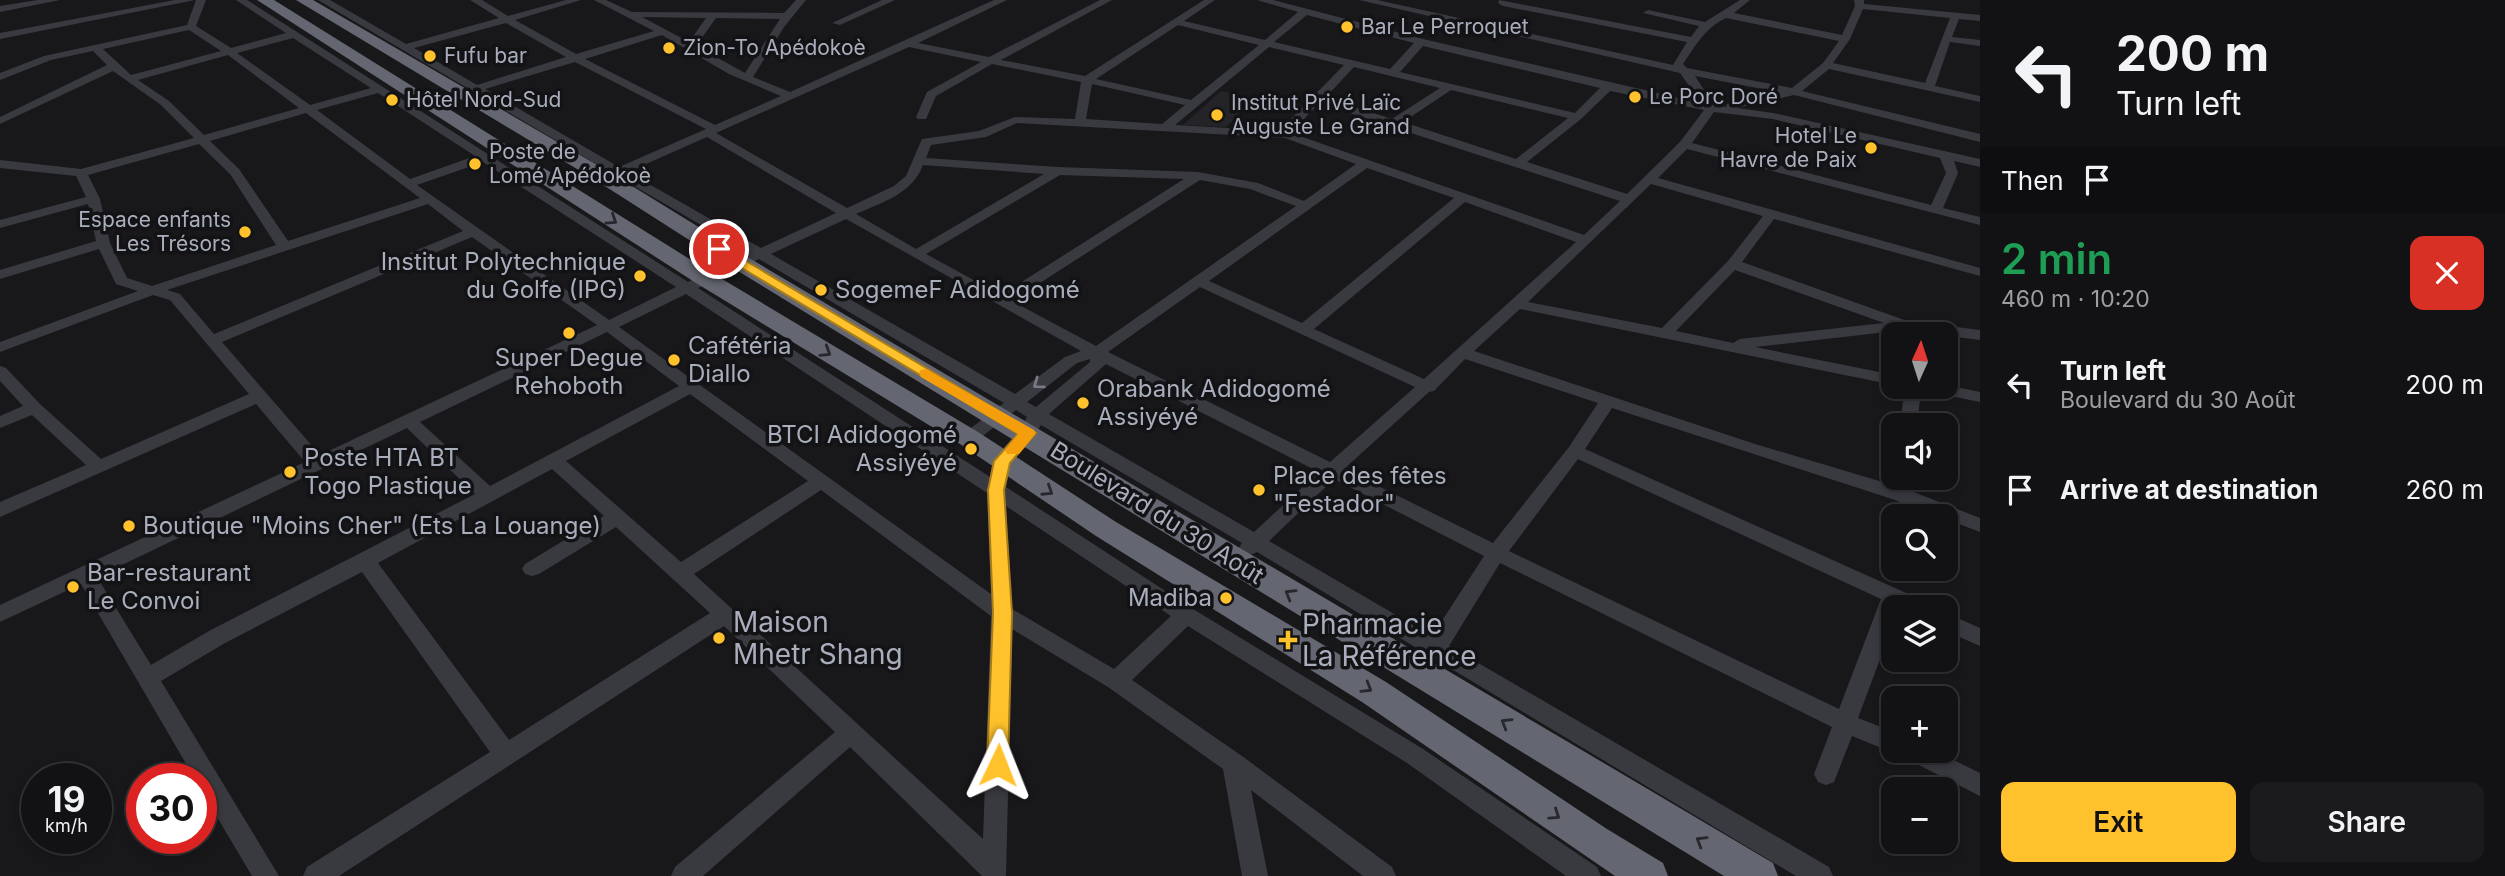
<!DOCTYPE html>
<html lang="en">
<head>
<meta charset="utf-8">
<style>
	:root { --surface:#121214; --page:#1b1b1d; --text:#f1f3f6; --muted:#9c9ea0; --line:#313234; --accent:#ffc12c }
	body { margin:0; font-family:Inter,sans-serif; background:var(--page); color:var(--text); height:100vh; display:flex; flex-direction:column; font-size:26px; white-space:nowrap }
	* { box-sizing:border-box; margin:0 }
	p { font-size:23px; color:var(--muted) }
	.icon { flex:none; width:38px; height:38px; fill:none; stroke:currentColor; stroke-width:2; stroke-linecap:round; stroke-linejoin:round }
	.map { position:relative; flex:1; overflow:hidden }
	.sheet { display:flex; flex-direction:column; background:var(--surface); width:525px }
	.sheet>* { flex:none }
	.hud { background:#121214; color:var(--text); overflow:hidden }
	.needle { width:46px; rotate:3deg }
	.tools { position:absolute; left:1881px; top:322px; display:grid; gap:14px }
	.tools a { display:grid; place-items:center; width:77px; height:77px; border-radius:14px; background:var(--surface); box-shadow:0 4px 10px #0003,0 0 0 2px var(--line); font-size:35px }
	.speed { position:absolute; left:21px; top:763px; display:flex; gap:14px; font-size:35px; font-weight:700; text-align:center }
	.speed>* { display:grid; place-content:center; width:91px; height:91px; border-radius:50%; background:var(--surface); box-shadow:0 4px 10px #0003,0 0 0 2px var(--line); line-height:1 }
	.speed small { font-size:18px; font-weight:400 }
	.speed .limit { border:10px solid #d22; background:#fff; color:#111 }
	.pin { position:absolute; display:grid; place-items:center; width:60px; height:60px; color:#fff; margin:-30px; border:4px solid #fff; border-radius:50%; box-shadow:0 2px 7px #0007 }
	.me { position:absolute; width:77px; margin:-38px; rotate:2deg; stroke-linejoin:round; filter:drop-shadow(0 0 5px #0008) }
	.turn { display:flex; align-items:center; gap:24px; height:147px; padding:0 21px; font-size:32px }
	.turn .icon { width:91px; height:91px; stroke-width:2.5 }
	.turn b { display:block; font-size:49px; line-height:60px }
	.then { display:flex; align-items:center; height:66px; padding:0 21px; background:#0003; gap:14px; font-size:26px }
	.round { display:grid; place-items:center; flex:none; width:74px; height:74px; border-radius:14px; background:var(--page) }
	.head { display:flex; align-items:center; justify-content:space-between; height:119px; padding:0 21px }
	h1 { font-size:42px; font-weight:600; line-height:52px; color:#1e9e55 }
	.action { display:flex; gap:14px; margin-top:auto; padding:14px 21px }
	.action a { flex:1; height:80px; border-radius:14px; background:var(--accent); color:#111; font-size:28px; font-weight:600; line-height:80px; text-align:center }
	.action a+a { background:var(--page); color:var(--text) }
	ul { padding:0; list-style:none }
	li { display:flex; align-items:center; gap:21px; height:105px; padding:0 21px }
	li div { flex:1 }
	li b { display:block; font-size:26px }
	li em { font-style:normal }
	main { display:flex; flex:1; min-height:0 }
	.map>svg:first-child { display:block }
	.built { fill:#242428 }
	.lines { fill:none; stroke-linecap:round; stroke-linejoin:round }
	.minor { fill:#393940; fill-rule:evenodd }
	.highway { fill:#646771; fill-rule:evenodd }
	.oneway { stroke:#27282d }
	.oneway2 { stroke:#777984 }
	.route { fill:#ffc12c; stroke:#a67d1d; stroke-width:2 }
	.slow { fill:#f59e0b }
	.poi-dot { fill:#ffc12c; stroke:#131316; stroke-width:2.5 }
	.labels { text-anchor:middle; stroke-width:7; stroke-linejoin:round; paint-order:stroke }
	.far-poi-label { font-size:21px; fill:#a9aebc; stroke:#131316; text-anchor:start }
	.poi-label { font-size:24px; fill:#a9aebc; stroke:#131316; text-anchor:start }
	.street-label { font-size:24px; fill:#a9aebc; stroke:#131316 }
	.near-poi-label { font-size:28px; fill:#a9aebc; stroke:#131316; text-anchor:start }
</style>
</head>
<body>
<main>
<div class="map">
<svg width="1980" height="876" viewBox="0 0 1980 876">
	<rect width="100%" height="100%" fill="#18181b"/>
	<!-- built -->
	<path class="built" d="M 1221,91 L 1256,98 L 1226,127 L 1183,125 Z"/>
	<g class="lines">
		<!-- minor -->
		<path class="minor" d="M 38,0 L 60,0 L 0,12 L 0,6 Z
			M 175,0 L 195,0 L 0,39 L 0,33 Z
			M 196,0 L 206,0 L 196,26 L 231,48 L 286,33 L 236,0 L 247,0 L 688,282 L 749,253 L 617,176 L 604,179 L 602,176 L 608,171 L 318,0 L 330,0 L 406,44 L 499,18 L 470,0 L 482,0 L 508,16 L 566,0 L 581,0 L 515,20 L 576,54 L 654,31 L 594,0 L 606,0 L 632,12 L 784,13 L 796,0 L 806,0 L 784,27 L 753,77 L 790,92 L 994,0 L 1007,0 L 918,43 L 989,57 L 1100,0 L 1112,0 L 1001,60 L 1085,76 L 1204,0 L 1215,0 L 1184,21 L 1265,40 L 1298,12 L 1257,0 L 1273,0 L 1423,39 L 1701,103 L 1680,73 L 1359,0 L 1377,0 L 1673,65 L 1687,42 L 1503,6 L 1498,3 L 1499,0 L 1691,37 L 1699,26 L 1643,13 L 1648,10 L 1705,22 L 1740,0 L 1750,0 L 1734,13 L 1842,35 L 1855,6 L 1854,0 L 1864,0 L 1864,4 L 1980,15 L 1980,21 L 1959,19 L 1952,37 L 1980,40 L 1980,46 L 1950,42 L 1935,86 L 1980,96 L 1980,102 L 1829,69 L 1802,91 L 1980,134 L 1980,142 L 1794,95 L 1737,108 L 1773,113 L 1980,159 L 1980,167 L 1954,161 L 1958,173 L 1943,208 L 1980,217 L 1980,225 L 1687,149 L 1658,178 L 1980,268 L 1980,276 L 1774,219 L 1742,262 L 1907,321 L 1980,330 L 1980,340 L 1904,330 L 1755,347 L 1894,375 L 1894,385 L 1520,309 L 1474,351 L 1755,444 L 1906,489 L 1980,518 L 1980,532 L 1946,519 L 1946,516 L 1938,516 L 1892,499 L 1612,408 L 1585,449 L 1924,601 L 1927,607 L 1894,607 L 1894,622 L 1858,718 L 1894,732 L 1894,751 L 1901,751 L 1894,753 L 1852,736 L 1834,782 L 1826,785 L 1818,782 L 1814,774 L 1832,727 L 1500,563 L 1449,646 L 1829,867 L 1833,876 L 1796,876 L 1257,552 L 1248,556 L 1241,554 L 1238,549 L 1242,543 L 1041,425 L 1034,437 L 1011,463 L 1006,487 L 1193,609 L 1423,749 L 1597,867 L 1601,876 L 1566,876 L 1407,763 L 1188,626 L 1132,680 L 1242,756 L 1392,867 L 1396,876 L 1363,876 L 1251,790 L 1268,876 L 1242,876 L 1223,769 L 1108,687 L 1012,629 L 1006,876 L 982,876 L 850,747 L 703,876 L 671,876 L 675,867 L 835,732 L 724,626 L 339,876 L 303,876 L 307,867 L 490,752 L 362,572 L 225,643 L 161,681 L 279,876 L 252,876 L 201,790 L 201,779 L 195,779 L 81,584 L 0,622 L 0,605 L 305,462 L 256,404 L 0,517 L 0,502 L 86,465 L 32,415 L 0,428 L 0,416 L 23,406 L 0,381 L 0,366 L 6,368 L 40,404 L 101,459 L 249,394 L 170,300 L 153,295 L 0,352 L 0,342 L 138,291 L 116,284 L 99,249 L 0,279 L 0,270 L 96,241 L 88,204 L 0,228 L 0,220 L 86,197 L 76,176 L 0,168 L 0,160 L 81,169 L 194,138 L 161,105 L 113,71 L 0,124 L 0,117 L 107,65 L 93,51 L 51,60 L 0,80 L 0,73 L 44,56 L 187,25 ZM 1863,9 L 1950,18 L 1925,83 L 1833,63 L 1850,39 ZM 1307,15 L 1414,43 L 1390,69 L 1274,42 ZM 642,17 L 706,18 L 689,42 ZM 716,18 L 780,19 L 745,73 L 696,46 ZM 1726,18 L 1839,41 L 1823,63 L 1792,88 L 1687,68 L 1683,64 C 1696,45 1705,28 1726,18 ZM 506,23 L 566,57 L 477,85 L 414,48 ZM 1178,25 L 1259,45 L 1191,100 L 1096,79 ZM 189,30 L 221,51 L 131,75 L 103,49 ZM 662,35 L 729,74 L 781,96 L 715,125 L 585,59 ZM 293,38 L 371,88 L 310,105 L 237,53 ZM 1423,46 L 1600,88 L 1575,113 L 1400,72 ZM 909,47 L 981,62 L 927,92 L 916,117 L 918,119 L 926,119 L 936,96 L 992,64 L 1081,82 L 1075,119 L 1015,117 L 979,131 L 922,139 L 906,176 L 894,186 L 847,208 L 716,133 ZM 1269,47 L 1344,65 L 1279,131 L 1175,125 ZM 228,55 L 299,108 L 204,135 L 169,101 L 138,80 ZM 575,62 L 706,129 L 619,167 L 485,89 ZM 1354,67 L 1440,88 L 1392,119 L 1325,98 ZM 1695,76 L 1778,92 L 1727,104 L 1726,107 L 1714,105 ZM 1092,84 L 1185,105 L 1162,124 L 1086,119 ZM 1451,90 L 1568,118 L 1516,159 L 1403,122 ZM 1610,91 L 1704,110 L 1680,142 L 1627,194 L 1527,162 L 1581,119 ZM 378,93 L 475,156 L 410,179 L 317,110 ZM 1319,103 L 1620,201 L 1584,235 L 1291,133 ZM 1714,112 L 1773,119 L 1940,158 L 1946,173 L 1931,205 L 1692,143 ZM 306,113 L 420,198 L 288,241 L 239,169 L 210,141 ZM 1017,123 L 1285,138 L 1356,164 L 1304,201 L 1258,183 L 1198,172 L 1058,167 L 926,158 L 931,145 L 986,137 ZM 707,137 L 836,213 L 761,248 L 628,172 ZM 199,144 L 230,174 L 276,245 L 152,286 L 127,278 L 110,243 L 100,199 L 88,175 ZM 483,162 L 676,287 L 609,320 L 417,185 ZM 923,165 L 1044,174 L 916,249 L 856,214 C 883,202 912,194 923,165 ZM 1367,168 L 1454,198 L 1302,323 L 1209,281 ZM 1060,175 L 1184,179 L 1001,295 L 926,254 ZM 1200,180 L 1250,189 L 1296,206 L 1096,346 L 1012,301 ZM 1651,184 L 1763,216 L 1728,261 L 1662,328 L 1528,302 ZM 1465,202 L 1576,242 L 1424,379 L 1314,329 ZM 428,204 L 463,231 L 214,334 L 180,294 L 167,290 ZM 846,219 L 1081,351 L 1065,357 L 1015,394 L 771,254 ZM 472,237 L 597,325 L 320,455 L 222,342 ZM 759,259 L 1004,403 L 963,434 L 960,438 L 963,442 L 975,442 L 1016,410 L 1027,417 C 1015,441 995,450 990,477 L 698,288 ZM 1735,270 L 1884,323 L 1740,339 L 1733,343 L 1676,331 ZM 1200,287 L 1415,387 L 1330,462 L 1108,352 ZM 686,294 L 987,493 L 991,594 L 619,327 ZM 607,332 L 679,386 L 490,486 L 420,422 ZM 1090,359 L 1090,362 L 1036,407 L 1027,402 L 1077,363 ZM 1465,359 L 1598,403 L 1569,447 L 1493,543 L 1344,469 L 1429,392 L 1434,391 ZM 1106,364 L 1319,472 L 1254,532 L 1049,414 ZM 690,394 L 808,481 L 681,562 L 566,461 ZM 407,428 L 475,494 L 209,631 L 151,665 L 97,577 ZM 1578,459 L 1881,599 L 1839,709 L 1509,551 ZM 552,469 L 604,516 L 525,564 L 522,569 L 525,574 L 532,576 L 539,574 L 616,527 L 710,613 L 509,740 L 378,563 ZM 1334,479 L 1484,556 L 1432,636 L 1269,541 ZM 821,490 L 991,616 L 983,839 L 694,574 ZM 1006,506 L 1171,616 L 1114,669 L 1012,609 Z
			M 882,0 L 895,0 L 840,25 L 832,23 Z
			M 1946,385 L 1980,392 L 1980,402 L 1921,390 L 1917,425 L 1900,425 L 1905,387 Z
			M 1946,613 L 1980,628 L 1980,646 L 1946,631 Z
			M 1901,751 L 1935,751 L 1980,773 L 1980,796 L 1905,758 Z"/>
		<!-- highway -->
		<path class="highway" d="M 257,0 L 274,0 L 712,273 L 978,432 L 1116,522 L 1386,682 L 1607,829 L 1663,863 L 1668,876 L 1615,876 L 1362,702 L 1096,536 L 960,444 L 696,283 Z
			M 296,0 L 313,0 L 611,173 L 749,258 L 1773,863 L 1778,876 L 1724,876 L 733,268 L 597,181 Z"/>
	</g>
	<!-- one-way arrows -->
	<defs><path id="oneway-chevron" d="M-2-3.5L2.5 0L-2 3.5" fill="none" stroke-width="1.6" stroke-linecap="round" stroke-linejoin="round" transform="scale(1.75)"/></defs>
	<g class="oneway">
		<use href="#oneway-chevron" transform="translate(612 220) rotate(34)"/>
		<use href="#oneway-chevron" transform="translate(826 352) rotate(32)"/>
		<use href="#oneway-chevron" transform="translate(1048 491) rotate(33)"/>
		<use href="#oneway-chevron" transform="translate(1290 594) rotate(-149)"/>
		<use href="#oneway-chevron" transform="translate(1367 688) rotate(31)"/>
		<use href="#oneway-chevron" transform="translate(1506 723) rotate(-149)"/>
		<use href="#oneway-chevron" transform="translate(1555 815) rotate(34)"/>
		<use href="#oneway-chevron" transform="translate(1701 841) rotate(-149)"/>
	</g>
	<use class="oneway2" href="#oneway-chevron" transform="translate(1038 384) rotate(144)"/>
	<!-- route -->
	<path class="route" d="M 719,245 L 1036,433 L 1010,463 L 1004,490 L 1012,613 L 1008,765 L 1005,772 L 998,775 L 990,772 L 987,765 L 993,613 L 988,490 L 994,461 L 1018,434 L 715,252 L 715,247 Z"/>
	<!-- slow -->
	<path class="slow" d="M 926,369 L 1034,430 L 1036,433 L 1019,454 L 1007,454 L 1005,450 L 1018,434 L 921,377 L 919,373 L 921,370 Z"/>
	<!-- markers -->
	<g class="poi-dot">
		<circle cx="1347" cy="27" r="7"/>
		<circle cx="669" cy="48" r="7"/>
		<circle cx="430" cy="56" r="7"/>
		<circle cx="1635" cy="97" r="7"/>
		<circle cx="392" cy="100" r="7"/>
		<circle cx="1217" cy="115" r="7"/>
		<circle cx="1871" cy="148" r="7"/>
		<circle cx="475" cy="164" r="7"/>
		<circle cx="245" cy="232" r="7"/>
		<circle cx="640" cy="276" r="7"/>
		<circle cx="821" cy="290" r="7"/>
		<circle cx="569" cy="333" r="7"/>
		<circle cx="674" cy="360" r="7"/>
		<circle cx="1083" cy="403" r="7"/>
		<circle cx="971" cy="449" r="7"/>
		<circle cx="290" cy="472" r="7"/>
		<circle cx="1259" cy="490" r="7"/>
		<circle cx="129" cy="526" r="7"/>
		<circle cx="73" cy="587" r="7"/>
		<circle cx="1226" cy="598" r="7"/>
		<circle cx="719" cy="638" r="7"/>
		<path d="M1284.5 629.5h7v7h7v7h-7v7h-7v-7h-7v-7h7z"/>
	</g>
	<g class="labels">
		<!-- far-poi labels -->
		<g class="far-poi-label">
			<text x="1361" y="34">Bar Le Perroquet</text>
			<text x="683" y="55">Zion-To Apédokoè</text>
			<text x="444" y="63">Fufu bar</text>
			<text x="1649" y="104">Le Porc Doré</text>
			<text x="406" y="107">Hôtel Nord-Sud</text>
			<text x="1231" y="110">Institut Privé Laïc<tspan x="1231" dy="24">Auguste Le Grand</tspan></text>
			<text x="1857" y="143" text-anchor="end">Hotel Le<tspan x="1857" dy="24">Havre de Paix</tspan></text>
			<text x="489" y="159">Poste de<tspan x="489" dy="24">Lomé Apédokoè</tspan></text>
			<text x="231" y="227" text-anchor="end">Espace enfants<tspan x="231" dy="24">Les Trésors</tspan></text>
		</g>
		<!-- poi labels -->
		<g class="poi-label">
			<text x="626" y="270" text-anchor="end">Institut Polytechnique<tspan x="626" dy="28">du Golfe (IPG)</tspan></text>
			<text x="835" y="298">SogemeF Adidogomé</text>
			<text x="688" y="354">Cafétéria<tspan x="688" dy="28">Diallo</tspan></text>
			<text x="569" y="366" text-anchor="middle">Super Degue<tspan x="569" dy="28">Rehoboth</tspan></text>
			<text x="1097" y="397">Orabank Adidogomé<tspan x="1097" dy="28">Assiyéyé</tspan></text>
			<text x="957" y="443" text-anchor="end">BTCI Adidogomé<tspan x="957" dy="28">Assiyéyé</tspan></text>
			<text x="304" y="466">Poste HTA BT<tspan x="304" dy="28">Togo Plastique</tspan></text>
			<text x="1273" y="484">Place des fêtes<tspan x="1273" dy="28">"Festador"</tspan></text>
			<text x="143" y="534">Boutique "Moins Cher" (Ets La Louange)</text>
			<text x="87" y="581">Bar-restaurant<tspan x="87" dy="28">Le Convoi</tspan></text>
			<text x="1212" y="606" text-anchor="end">Madiba</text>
		</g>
		<!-- street labels -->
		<g class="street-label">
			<text transform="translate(1157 513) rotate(32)" y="8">Boulevard du 30 Août</text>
		</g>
		<!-- near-poi labels -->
		<g class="near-poi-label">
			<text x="733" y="632">Maison<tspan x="733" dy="32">Mhetr Shang</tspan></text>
			<text x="1302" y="634">Pharmacie<tspan x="1302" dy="32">La Référence</tspan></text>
		</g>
	</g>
</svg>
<div class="tools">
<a><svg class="needle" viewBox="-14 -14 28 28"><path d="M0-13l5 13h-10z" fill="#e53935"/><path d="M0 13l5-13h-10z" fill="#9c9ea0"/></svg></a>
<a><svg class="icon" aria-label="sound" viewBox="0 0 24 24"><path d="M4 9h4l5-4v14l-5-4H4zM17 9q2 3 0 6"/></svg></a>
<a><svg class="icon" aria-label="search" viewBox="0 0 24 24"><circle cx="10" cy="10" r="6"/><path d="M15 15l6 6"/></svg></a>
<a><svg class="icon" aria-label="layers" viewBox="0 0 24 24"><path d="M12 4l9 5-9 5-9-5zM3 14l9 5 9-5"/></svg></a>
<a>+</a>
<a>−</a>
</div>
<div class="speed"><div>19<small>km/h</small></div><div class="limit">30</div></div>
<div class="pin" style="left:719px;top:249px;background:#d93025"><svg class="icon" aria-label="arrive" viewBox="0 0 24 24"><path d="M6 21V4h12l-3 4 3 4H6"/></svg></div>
<svg class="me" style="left:998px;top:765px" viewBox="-20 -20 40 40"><path d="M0-17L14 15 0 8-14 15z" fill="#ffc12c" stroke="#fff" stroke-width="4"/></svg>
</div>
<section class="sheet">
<div class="hud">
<div class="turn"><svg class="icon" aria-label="left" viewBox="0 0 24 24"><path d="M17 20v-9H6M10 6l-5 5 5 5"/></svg><div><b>200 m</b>Turn left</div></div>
<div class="then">Then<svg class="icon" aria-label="arrive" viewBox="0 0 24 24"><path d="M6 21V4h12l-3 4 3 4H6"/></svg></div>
</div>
<div class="head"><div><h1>2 min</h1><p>460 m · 10:20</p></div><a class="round" style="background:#d93025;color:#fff"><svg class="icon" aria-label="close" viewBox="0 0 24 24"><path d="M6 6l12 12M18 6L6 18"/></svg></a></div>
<ul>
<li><svg class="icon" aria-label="left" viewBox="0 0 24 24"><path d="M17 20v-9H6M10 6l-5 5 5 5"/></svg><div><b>Turn left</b><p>Boulevard du 30 Août</p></div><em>200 m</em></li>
<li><svg class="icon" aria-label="arrive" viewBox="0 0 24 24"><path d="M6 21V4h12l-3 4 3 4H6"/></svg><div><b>Arrive at destination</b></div><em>260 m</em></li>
</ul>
<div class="action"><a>Exit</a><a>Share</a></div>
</section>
</main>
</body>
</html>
